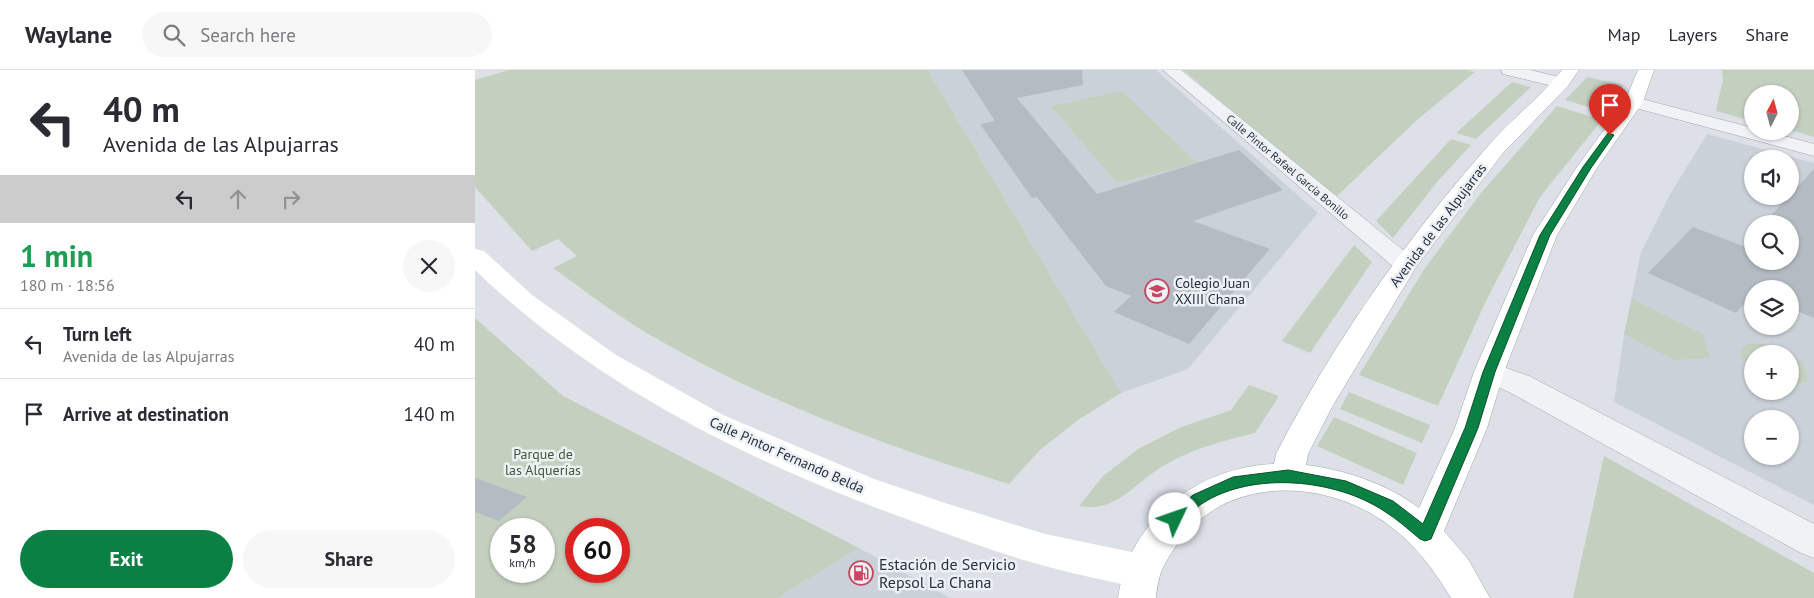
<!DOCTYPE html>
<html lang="en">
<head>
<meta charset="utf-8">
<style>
	:root { --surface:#fff; --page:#f7f7f7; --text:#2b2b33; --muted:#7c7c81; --line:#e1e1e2; --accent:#0b8043 }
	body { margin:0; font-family:"PT Sans",sans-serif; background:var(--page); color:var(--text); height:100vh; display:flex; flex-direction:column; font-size:19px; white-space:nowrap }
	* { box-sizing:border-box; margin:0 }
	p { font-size:16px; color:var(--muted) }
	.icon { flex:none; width:28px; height:28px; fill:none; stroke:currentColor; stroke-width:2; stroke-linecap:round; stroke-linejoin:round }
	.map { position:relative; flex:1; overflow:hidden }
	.drawer { display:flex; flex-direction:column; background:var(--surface); width:475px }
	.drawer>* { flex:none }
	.guide { background:#fff; color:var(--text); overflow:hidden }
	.needle { width:32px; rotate:6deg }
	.controls { position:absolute; left:1269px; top:15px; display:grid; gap:10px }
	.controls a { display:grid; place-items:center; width:55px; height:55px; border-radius:50%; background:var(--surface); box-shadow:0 1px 4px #0004; font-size:25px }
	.speed { position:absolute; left:15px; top:448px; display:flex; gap:10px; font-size:25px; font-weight:700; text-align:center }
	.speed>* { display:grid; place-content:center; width:65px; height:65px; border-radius:50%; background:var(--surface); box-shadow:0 1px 4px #0004; line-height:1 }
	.speed small { font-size:12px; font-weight:400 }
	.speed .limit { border:8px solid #d22; background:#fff; color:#111 }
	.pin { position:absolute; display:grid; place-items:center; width:42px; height:42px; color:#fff; margin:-51px -21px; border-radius:50% 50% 50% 0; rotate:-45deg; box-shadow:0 0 5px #0007 }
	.pin .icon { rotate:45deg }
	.me { position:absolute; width:55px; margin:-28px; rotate:48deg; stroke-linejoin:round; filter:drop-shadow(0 0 4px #0008) }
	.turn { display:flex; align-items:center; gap:18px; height:105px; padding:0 20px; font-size:22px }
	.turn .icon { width:65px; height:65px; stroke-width:2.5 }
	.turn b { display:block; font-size:35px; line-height:42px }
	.lanes { display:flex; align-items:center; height:48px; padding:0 20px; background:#0003; justify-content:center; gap:25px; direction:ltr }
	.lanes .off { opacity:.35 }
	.round { display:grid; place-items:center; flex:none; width:52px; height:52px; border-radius:26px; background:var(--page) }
	.headline { display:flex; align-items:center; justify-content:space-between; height:85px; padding:0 20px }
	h1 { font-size:30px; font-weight:800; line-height:38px; color:#1e9e55 }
	.primary-button { display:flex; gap:10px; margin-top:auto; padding:10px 20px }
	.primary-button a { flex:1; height:58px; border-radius:30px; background:var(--accent); color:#fff; font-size:20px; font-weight:800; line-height:58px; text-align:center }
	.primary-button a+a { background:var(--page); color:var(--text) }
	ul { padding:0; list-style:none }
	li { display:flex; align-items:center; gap:15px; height:70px; padding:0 20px; border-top:1px solid var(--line) }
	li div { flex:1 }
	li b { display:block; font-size:19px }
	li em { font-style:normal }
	header { display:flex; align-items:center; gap:30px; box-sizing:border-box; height:70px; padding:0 25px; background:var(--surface); border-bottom:1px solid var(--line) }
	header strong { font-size:24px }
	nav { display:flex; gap:28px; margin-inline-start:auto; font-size:18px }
	.search { width:350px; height:45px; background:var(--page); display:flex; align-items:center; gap:12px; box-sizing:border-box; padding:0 18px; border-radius:28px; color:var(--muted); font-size:19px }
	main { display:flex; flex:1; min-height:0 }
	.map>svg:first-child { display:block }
	.built { fill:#cbd1d8; fill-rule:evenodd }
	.green { fill:#c4d0bf; fill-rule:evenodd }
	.building { fill:#b5bbc3 }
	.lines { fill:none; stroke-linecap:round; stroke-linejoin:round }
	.street-casing { stroke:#a3a8b1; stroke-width:1 }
	.primary-casing { stroke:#9da6b2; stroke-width:1 }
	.street { fill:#f0f2f5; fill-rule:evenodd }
	.secondary { fill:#fff; fill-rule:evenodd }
	.primary { fill:#fff; fill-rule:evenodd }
	.route { fill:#0b8043; stroke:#07532c }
	.labels { text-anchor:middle; stroke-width:5; stroke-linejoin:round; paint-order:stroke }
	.far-street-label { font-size:11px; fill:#27303d; stroke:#edf0f4 }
	.street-label { font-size:14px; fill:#27303d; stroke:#edf0f4 }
	.poi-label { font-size:14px; fill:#27303d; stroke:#edf0f4; text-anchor:start }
	.park-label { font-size:14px; fill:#3d5835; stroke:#edf0f4 }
	.near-poi-label { font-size:16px; fill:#27303d; stroke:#edf0f4; text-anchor:start }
</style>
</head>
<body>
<header>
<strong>Waylane</strong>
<div class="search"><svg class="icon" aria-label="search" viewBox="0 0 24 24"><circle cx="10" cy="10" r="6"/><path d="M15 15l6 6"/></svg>Search here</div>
<nav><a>Map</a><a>Layers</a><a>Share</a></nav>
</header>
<main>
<section class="drawer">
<div class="guide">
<div class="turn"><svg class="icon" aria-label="left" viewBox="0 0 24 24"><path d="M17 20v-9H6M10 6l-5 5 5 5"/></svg><div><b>40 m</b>Avenida de las Alpujarras</div></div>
<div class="lanes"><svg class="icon" aria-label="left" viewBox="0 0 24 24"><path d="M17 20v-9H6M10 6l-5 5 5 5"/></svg><svg class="icon off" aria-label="ahead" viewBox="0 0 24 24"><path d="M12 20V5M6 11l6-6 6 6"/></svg><svg class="icon off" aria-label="right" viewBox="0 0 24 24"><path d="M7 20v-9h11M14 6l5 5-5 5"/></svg></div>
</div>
<div class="headline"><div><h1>1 min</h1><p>180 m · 18:56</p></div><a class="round"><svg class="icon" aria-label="close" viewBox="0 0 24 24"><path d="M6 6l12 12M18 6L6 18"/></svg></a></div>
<ul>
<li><svg class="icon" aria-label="left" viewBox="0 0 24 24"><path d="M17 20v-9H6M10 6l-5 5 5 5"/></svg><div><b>Turn left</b><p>Avenida de las Alpujarras</p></div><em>40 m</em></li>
<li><svg class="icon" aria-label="arrive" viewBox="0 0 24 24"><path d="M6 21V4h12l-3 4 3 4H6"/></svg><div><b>Arrive at destination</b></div><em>140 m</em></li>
</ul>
<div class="primary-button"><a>Exit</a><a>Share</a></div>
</section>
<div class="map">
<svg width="1339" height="528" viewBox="0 0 1339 528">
	<rect width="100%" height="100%" fill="#dde1e7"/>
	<!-- built -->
	<path class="built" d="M 453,0 L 681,0 L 843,143 L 713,299 L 646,323 Z
		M 1232,64 L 1339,93 L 1339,435 L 1139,332 L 1149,264 L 1166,182 L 1194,126 ZM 1278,89 L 1315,89 L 1315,126 L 1278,126 ZM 1278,154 L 1315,154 L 1315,191 L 1278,191 ZM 1278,219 L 1315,219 L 1315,256 L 1278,256 ZM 1278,284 L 1315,284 L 1315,321 L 1278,321 ZM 1278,349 L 1315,349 L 1315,386 L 1278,386 Z
		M 384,478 L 475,528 L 302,528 Z"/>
	<!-- green -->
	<path class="green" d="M 34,0 L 453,0 L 646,323 L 603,350 L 566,379 L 534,414 C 410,376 288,331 175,265 C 141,245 110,221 78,198 L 102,186 L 83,169 L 57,181 L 0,117 L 0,10 Z
		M 708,0 L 991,0 L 1000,2 L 942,50 L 861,127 Z
		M 1247,0 L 1339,0 L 1339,67 L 1315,60 L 1315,24 L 1278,24 L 1277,51 L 1241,41 L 1248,9 Z
		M 1112,7 L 1148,15 L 1130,42 L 1090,30 Z
		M 1037,12 L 1056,17 L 1001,69 L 981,63 Z
		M 647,21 L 722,93 L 642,113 L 576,36 Z
		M 1082,36 L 1127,50 L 1065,127 L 1011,231 L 963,336 L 884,305 L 950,198 L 1006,123 Z
		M 976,69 L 996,75 L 962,112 L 918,168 L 901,151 Z
		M 879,175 L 897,192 L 835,283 L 807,271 Z
		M 1157,229 L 1228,264 L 1235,288 L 1200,290 L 1149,264 Z
		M 0,248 L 88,326 L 384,478 L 302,528 L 0,528 ZM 26,459 L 69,459 L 69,501 L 26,501 ZM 101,459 L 144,459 L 144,501 L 101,501 Z
		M 1280,273 C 1297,274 1339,288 1331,312 L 1315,315 L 1315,284 L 1278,284 L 1277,300 L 1267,289 L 1265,282 L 1272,274 Z
		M 774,315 L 804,326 L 780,363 C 748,371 718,378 690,395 C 659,412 644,443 604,436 L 628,406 L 663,379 L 704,358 L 756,340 Z
		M 874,322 L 955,355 L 947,373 L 865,339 Z
		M 859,347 L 942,383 L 928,415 L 842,376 Z
		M 1129,386 L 1339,503 L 1339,528 L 1098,528 Z"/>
	<!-- building -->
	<path class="building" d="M 487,0 L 607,0 L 608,15 L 542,28 L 622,124 L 764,80 L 808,120 L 718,151 L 795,179 L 714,274 L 639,242 L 656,226 L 631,216 L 562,127 L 557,128 L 505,54 L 520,51 Z
		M 1339,99 L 1339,248 L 1315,238 L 1315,219 L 1278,219 L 1278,224 L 1261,243 L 1173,203 L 1218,157 L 1268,176 L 1278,166 L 1278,191 L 1315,191 L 1315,154 L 1288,154 Z
		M 0,408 L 52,427 L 24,451 L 0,442 Z"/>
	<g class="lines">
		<!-- street casing -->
		<g class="street-casing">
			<path id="street" d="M 688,0 L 706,0 L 939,189 L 942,194 L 939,199 L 930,202 L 921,199 Z
				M 1026,0 L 1055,0 L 1092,9 L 1095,13 L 1092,17 L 1086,18 L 1028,4 Z
				M 1159,27 L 1278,58 L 1278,61 L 1291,61 L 1339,74 L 1339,86 L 1153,36 L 1150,32 L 1153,28 Z
				M 1014,292 L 1054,306 L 1339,454 L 1339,488 L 1326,483 L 1034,322 L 1004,309 L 999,302 L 1004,295 Z"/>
		</g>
		<!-- primary casing -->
		<g class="primary-casing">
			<path id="primary" d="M 1087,0 L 1104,0 L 1092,17 L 1028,83 L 941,197 L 857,337 L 833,384 L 831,395 C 871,400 912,414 944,438 L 980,358 L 999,302 L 1058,165 L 1102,97 L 1150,31 L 1163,0 L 1179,0 L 1168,32 L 1122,98 L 1082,165 L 1029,302 L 1012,358 L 969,461 L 993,489 L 1015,528 L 976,528 C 957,496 934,467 902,447 C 837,407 747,409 701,476 C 688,495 683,505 681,528 L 643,528 C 654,450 722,397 799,394 L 801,384 C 858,273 931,169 1013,76 C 1036,49 1065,28 1087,0 Z"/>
		</g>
		<!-- street -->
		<use href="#street" class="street"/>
		<!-- secondary -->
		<path class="secondary" d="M 0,179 L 9,181 L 57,225 L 141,285 L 248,345 L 399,409 L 470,433 L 570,464 L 666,484 L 679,489 L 684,501 L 679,513 L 666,518 C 634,511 602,505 570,496 C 528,485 486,469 445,454 C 283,396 125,320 0,200 Z"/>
		<!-- primary -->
		<use href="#primary" class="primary"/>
	</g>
	<!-- route -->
	<path class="route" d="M 1133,63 L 1139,65 L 1116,98 L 1075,165 L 1020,302 L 1003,358 L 956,469 L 950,471 L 945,469 C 933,459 922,449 909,441 C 861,409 778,401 728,433 C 718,439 709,459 695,454 L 693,449 L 695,445 L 718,425 L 758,407 L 813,400 L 871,411 L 918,431 L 948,454 L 990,358 L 1008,302 L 1065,165 L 1108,97 Z"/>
	<!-- icons -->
	<defs>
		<g id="school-ring" transform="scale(1.25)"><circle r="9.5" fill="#edf0f4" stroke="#c94560" stroke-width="1.5"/><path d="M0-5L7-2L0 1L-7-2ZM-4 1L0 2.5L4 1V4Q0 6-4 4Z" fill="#c94560"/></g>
		<g id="fuel-ring" transform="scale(1.25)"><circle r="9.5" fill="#edf0f4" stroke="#c94560" stroke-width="1.5"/><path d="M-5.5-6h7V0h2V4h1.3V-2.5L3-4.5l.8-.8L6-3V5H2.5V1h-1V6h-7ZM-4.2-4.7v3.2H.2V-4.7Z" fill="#c94560"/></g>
	</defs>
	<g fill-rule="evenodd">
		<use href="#school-ring" x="682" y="221"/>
		<use href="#fuel-ring" x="386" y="503"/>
	</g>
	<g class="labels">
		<!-- far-street labels -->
		<g class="far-street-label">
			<text transform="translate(813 97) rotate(40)" y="4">Calle Pintor Rafael García Bonillo</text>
		</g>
		<!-- street labels -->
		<g class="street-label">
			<text transform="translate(963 155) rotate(-53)" y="5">Avenida de las Alpujarras</text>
			<text transform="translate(312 385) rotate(24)" y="5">Calle Pintor Fernando Belda</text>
		</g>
		<!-- poi labels -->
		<g class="poi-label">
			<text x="700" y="218">Colegio Juan<tspan x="700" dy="16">XXIII Chana</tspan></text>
		</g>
		<!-- park labels -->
		<g class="park-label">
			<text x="68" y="389">Parque de<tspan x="68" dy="16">las Alquerías</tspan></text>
		</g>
		<!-- near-poi labels -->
		<g class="near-poi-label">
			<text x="404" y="500">Estación de Servicio<tspan x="404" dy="18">Repsol La Chana</tspan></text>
		</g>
	</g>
</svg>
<div class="controls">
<a><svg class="needle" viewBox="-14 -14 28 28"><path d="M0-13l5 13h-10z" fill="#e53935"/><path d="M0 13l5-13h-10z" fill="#7c7c81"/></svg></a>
<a><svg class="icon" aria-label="sound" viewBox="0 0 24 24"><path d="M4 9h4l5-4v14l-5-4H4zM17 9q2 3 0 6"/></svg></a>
<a><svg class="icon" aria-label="search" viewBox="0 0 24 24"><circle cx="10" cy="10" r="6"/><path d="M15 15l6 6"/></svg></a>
<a><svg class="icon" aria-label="layers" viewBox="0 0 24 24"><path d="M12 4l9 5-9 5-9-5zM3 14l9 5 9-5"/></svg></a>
<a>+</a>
<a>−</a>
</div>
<div class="speed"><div>58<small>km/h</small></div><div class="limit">60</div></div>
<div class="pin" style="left:1135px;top:65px;background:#d93025"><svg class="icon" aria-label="arrive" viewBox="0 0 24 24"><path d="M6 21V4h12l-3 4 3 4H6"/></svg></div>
<svg class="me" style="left:700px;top:449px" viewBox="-20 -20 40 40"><circle r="19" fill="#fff"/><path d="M0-13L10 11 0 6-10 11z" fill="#0b8043"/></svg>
</div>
</main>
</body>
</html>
